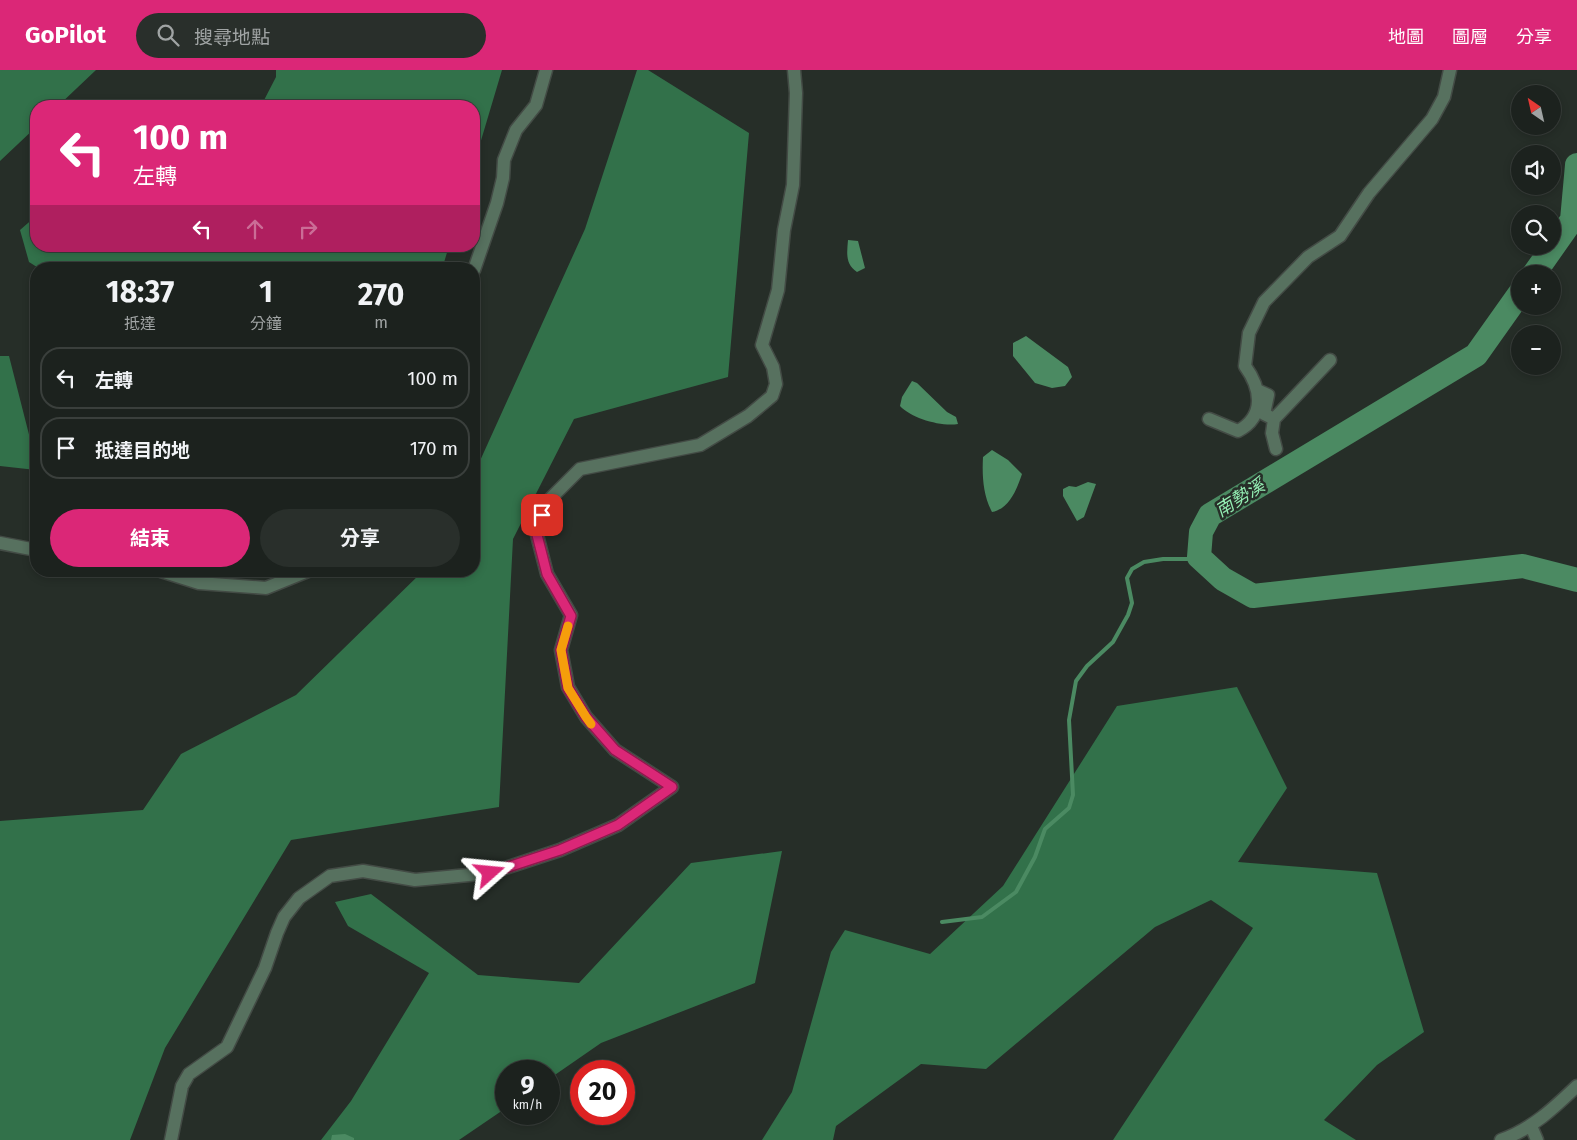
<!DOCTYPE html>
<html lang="zh-TW">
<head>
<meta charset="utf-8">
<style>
	:root { --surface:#1c221e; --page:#292f2b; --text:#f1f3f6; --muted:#a0a4a4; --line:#3a3f3c; --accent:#db2777 }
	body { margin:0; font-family:"Fira Sans","Noto Sans TC",sans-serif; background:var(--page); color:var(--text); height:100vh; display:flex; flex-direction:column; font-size:19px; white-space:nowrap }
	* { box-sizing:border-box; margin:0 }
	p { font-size:16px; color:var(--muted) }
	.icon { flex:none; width:28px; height:28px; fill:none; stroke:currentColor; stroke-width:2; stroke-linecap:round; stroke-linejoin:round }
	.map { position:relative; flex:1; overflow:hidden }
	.side { position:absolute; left:30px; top:192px; width:450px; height:315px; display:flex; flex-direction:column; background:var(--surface); border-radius:20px; box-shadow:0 2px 8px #0003,0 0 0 1px var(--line) }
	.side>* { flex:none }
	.banner { position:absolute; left:30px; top:30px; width:450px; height:152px; border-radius:20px; box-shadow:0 2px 8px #0003,0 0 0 1px var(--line); background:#db2777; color:#fff; overflow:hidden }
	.needle { width:32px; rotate:326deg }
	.tools { position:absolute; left:1511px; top:15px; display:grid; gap:10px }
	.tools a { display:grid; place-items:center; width:50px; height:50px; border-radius:50%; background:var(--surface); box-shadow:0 2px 8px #0003,0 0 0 1px var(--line); font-size:25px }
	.speed { position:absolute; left:495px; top:990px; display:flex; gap:10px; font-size:25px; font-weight:700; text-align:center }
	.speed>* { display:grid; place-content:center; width:65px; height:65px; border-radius:50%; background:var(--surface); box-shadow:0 2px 8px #0003,0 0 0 1px var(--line); line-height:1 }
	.speed small { font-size:12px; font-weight:400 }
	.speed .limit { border:8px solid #d22; background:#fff; color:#111 }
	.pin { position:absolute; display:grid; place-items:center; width:42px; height:42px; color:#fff; margin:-21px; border-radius:10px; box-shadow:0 2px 8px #0006 }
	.me { position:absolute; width:55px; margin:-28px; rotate:72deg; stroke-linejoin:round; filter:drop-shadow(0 0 4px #0008) }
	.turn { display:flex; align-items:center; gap:18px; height:105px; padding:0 20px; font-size:22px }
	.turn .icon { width:65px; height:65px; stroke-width:2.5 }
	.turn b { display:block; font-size:35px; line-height:42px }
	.lanes { display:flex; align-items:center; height:48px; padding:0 20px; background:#0003; justify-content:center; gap:25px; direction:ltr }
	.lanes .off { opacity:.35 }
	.eta { display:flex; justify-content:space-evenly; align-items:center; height:85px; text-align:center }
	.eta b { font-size:30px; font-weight:700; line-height:35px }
	.cta { display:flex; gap:10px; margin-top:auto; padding:10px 20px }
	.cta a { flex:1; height:58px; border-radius:30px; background:var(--accent); color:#fff; font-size:20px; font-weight:700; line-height:58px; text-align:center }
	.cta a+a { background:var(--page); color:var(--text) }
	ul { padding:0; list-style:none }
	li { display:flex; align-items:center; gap:15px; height:62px; margin:0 10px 8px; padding:0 10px; border:2px solid var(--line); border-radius:20px }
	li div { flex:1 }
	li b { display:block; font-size:19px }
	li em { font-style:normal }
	header { display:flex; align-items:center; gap:30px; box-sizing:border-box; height:70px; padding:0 25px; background:var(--accent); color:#fff }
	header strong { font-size:24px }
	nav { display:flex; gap:28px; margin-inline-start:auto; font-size:18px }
	.search { width:350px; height:45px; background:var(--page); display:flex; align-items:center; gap:12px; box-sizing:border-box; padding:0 18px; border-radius:28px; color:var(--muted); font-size:19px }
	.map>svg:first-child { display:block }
	.forest { fill:#32714a }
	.water { fill:#4b8a62 }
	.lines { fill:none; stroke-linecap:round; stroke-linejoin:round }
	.stream { stroke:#4b8a62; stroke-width:4 }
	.river { stroke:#4b8a62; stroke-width:24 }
	.minor-casing { stroke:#434b45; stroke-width:15 }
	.minor { stroke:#57715f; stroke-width:12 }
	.route-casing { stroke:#8e194d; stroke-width:12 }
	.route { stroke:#db2777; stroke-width:9 }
	.slow { stroke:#f59e0b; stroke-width:9 }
	.labels { text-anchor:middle; stroke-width:5; stroke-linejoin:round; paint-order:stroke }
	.water-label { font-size:18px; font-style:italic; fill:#93edb2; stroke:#262e28 }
</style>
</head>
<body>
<header>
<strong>GoPilot</strong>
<div class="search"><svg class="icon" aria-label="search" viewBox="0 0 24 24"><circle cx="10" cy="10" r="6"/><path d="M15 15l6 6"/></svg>搜尋地點</div>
<nav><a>地圖</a><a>圖層</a><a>分享</a></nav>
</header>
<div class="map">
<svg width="1577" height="1070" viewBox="0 0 1577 1070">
	<rect width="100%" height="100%" fill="#262e28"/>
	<!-- forest -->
	<path class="forest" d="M 0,0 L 96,0 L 58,36 L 36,36 L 36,57 L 0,91 Z
		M 276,0 L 502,0 L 474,94 L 474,36 L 261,36 L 276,7 Z
		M 637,0 L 648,0 L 749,63 L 728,307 L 574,349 L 513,469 L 499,737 L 291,770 L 165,978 L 130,1070 L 0,1070 L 0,751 L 143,740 L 181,684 L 296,625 L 423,501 L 474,501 L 474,404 L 585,159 Z
		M 36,146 L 36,176 L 449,176 L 442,199 L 313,199 L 312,197 L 306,199 L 40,199 L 29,192 L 20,160 Z
		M 0,286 L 9,286 L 36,392 L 36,400 L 0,396 Z
		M 1237,617 L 1287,718 L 1238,792 L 1377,803 L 1424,962 L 1377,995 L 1324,1050 L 1356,1070 L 1113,1070 L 1253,858 L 1211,830 L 1155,857 L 986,999 L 921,994 L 836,1056 L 833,1070 L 762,1070 L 792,1022 L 831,882 L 845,860 L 930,884 L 1003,816 L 1117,636 Z
		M 782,781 L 755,913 L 601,973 L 549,1009 L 549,1001 L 506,1001 L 506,1038 L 459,1070 L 321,1070 L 351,1031 L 429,903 L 348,856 L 335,832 L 371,824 L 478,905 L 579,913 L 691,793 Z"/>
	<!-- water -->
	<path class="water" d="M 848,170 L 858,171 L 865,198 L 857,202 C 845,194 847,183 848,170 Z
		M 1026,266 L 1068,297 L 1072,307 L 1065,316 L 1052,318 L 1035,313 L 1013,286 L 1013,273 Z
		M 912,311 L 917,313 L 947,342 L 956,347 L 958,354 C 941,357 911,348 900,336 L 902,327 Z
		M 992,380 L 1008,390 L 1022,404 C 1017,419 1009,439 992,442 C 983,425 982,406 983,387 Z
		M 1088,412 L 1096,414 L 1084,447 L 1077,451 L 1063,426 L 1063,419 L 1069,416 L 1076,417 Z
		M 345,1064 L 354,1068 L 354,1070 L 331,1070 L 332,1065 Z"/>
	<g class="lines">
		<!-- stream -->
		<path class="stream" d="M 1572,150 L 1577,147
			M 942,852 L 982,847 L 1016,822 L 1035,787 L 1045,759 L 1069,738 L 1073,725 L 1069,650 L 1076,611 L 1087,596 L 1113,572 L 1128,545 L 1132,533 L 1127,508 L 1132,499 L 1144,492 L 1163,489 L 1195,489 L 1199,487"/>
		<!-- river -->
		<path class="river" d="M 1534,204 L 1572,150 L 1577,95
			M 1520,223 L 1476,285 L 1210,445 L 1201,462 L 1199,487 L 1223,509 L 1253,526 L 1523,496 L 1577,510"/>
		<!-- minor casing -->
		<g class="minor-casing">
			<path id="minor" d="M 474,200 L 497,133 L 503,108 L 504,90 L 516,60 L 536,35 L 546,0
				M 1257,320 L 1268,325 L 1264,344 L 1274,349 L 1330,290
				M 1209,349 L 1238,361 C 1266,346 1261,318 1245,296 L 1249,263 L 1264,232 L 1308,187 L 1340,166 L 1369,123 L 1432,49 L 1444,27 L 1450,0
				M 1274,349 L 1272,363 L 1276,379
				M 0,473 L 36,480
				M 161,501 L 199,513 L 266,518 L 308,501
				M 1531,1056 L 1537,1070
				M 171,1070 L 182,1016 L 189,1004 L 227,977 L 265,898 L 277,863 L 284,847 L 299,828 L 330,806 L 363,801 L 415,810 L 490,803 L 560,780 L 618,755 L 672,717 L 615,680 L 586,647 L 568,617 L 561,580 L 571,545 L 547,504 L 536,461 L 549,430 L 580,399 L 700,375 L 748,346 L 772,326 L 776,314 L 773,297 L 762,275 L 778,220 L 784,160 L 793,115 L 796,23 L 794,0
				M 1501,1070 C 1532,1059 1554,1038 1577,1016"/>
		</g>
		<!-- minor -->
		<use href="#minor" class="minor"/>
	</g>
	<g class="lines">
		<!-- route casing -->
		<g class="route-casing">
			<path id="route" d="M 490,803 L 560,780 L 618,755 L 672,717 L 615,680 L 586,647 L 568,618 L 561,580 L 571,546 L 547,504 L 536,461 L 542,445"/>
		</g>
		<!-- route -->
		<use href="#route" class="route"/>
		<!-- slow -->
		<path class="slow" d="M 568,556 L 561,580 L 568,618 L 586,647 L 591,654"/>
	</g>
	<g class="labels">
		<!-- water labels -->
		<g class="water-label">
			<text transform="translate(1240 428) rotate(-32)" y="6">南勢溪</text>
		</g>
	</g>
</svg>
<div class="tools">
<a><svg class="needle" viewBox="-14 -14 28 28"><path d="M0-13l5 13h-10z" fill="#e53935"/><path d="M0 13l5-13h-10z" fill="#a0a4a4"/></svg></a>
<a><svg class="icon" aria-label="sound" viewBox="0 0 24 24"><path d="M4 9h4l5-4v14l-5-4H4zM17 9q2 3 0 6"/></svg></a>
<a><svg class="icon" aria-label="search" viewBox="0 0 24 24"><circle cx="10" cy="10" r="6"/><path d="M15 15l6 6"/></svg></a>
<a>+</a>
<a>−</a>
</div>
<div class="speed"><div>9<small>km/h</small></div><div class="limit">20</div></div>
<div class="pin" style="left:542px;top:445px;background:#d93025"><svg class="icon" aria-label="arrive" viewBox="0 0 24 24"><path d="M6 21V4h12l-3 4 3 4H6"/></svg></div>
<svg class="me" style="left:490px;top:803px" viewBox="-20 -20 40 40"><path d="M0-17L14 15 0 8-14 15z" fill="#db2777" stroke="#fff" stroke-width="4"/></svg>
<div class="banner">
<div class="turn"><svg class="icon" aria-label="left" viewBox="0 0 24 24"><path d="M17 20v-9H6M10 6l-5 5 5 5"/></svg><div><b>100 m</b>左轉</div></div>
<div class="lanes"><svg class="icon" aria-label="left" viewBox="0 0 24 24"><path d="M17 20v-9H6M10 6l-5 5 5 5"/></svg><svg class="icon off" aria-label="ahead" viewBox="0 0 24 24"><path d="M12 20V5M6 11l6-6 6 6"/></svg><svg class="icon off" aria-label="right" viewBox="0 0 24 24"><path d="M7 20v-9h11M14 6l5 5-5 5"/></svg></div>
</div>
<section class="side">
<div class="eta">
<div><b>18:37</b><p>抵達</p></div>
<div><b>1</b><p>分鐘</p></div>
<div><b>270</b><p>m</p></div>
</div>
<ul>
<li><svg class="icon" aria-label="left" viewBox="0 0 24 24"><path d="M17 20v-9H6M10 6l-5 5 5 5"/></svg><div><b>左轉</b></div><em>100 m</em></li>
<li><svg class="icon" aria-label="arrive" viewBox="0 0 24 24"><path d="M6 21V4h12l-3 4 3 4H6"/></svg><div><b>抵達目的地</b></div><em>170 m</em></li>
</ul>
<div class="cta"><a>結束</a><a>分享</a></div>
</section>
</div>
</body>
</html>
